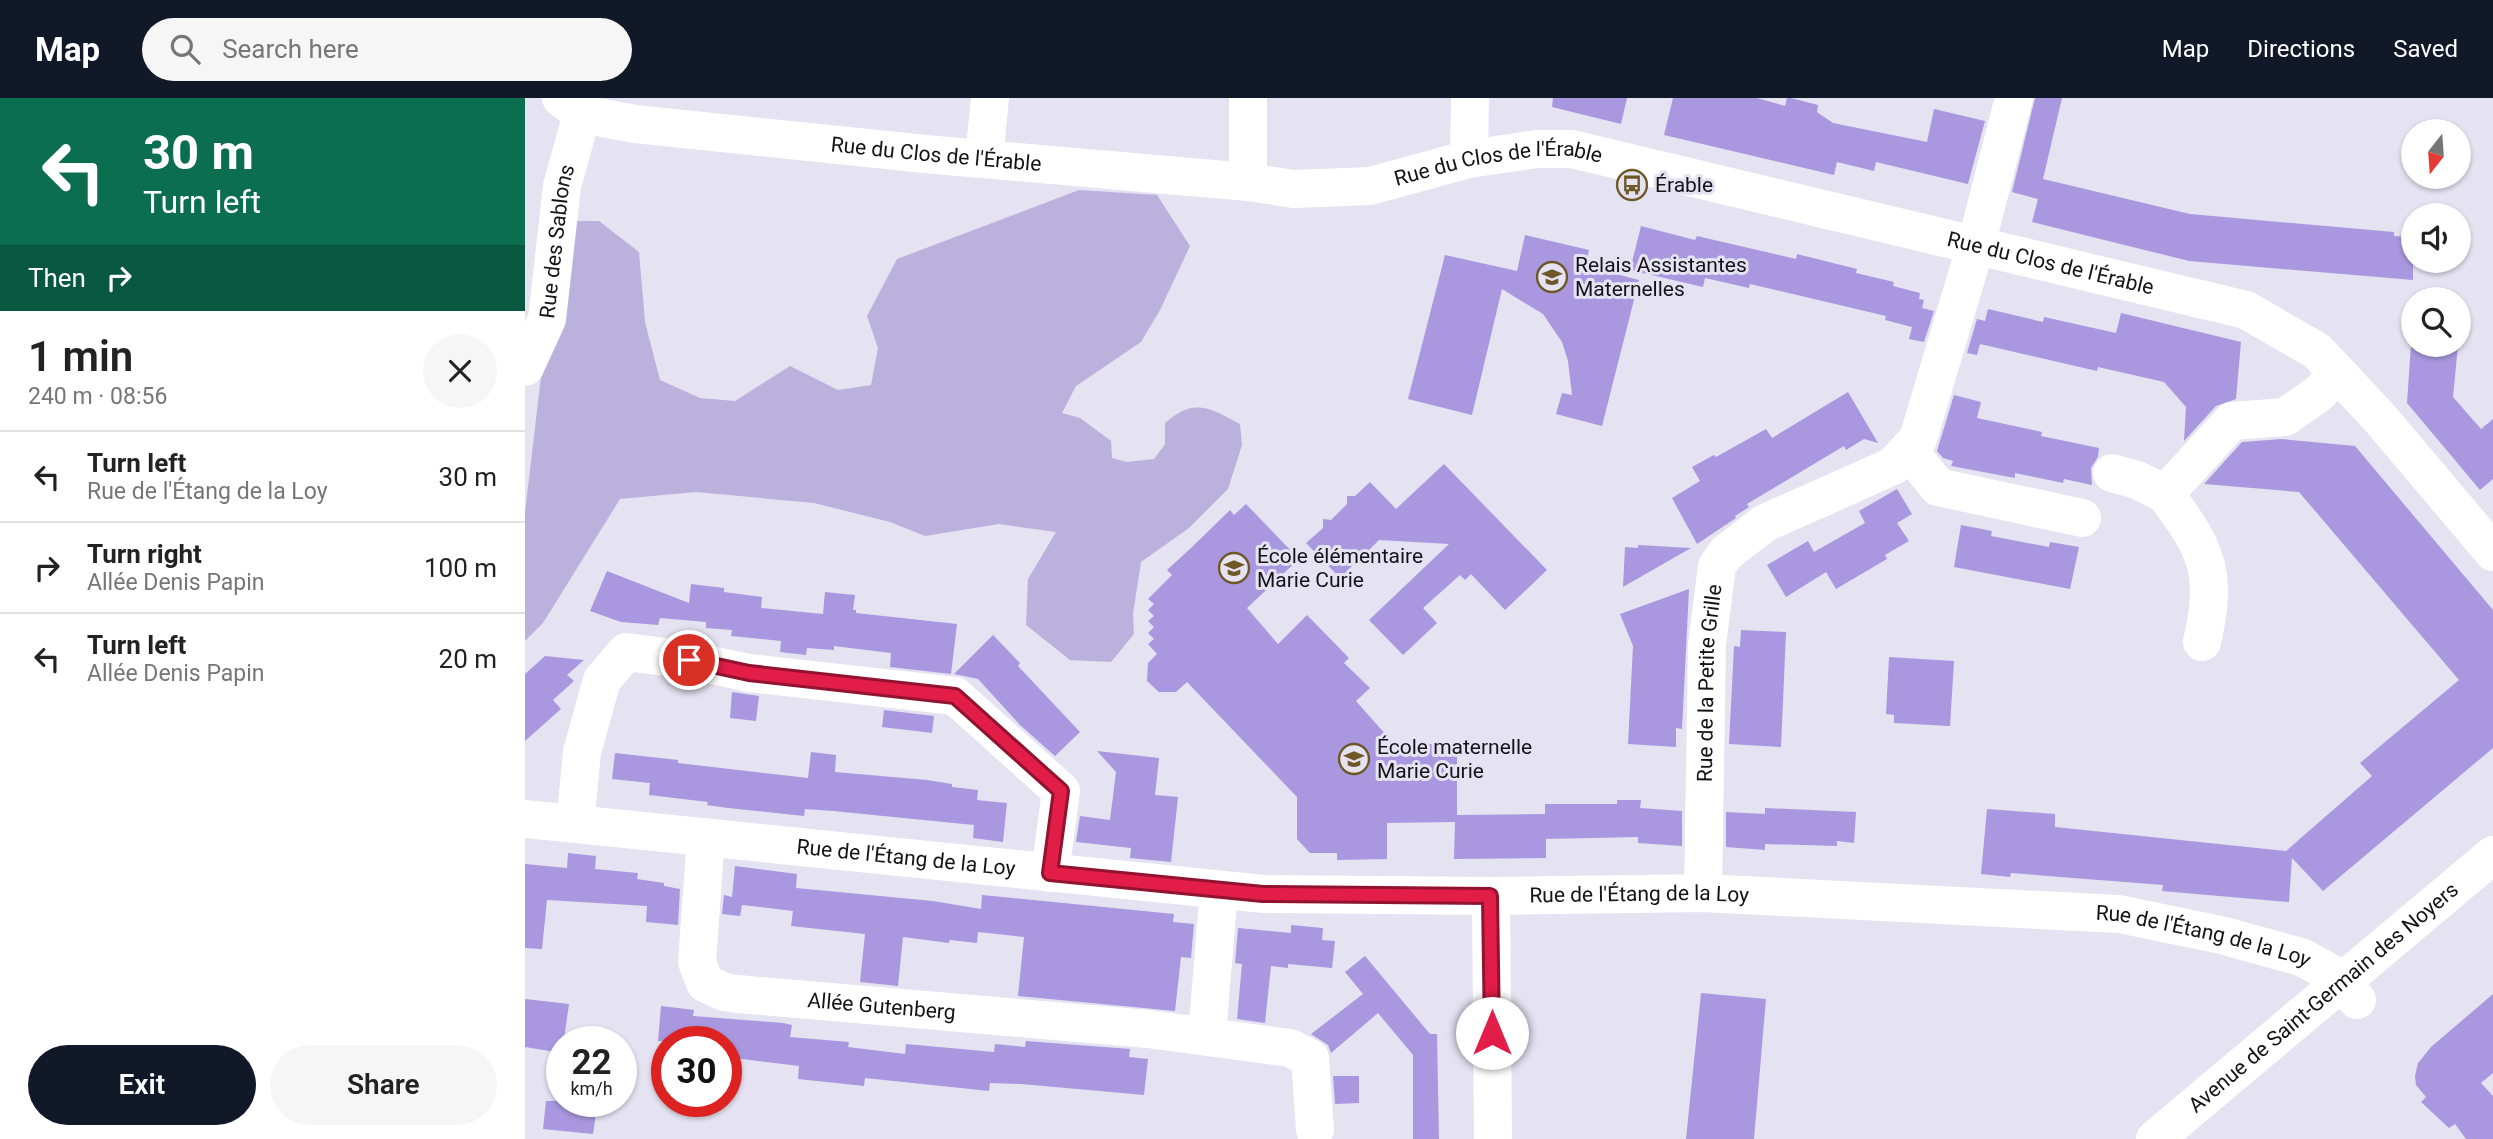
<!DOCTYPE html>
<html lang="en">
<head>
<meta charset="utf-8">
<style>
	:root { --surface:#fff; --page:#f6f6f6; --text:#222; --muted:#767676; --line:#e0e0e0; --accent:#111827 }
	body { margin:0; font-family:Roboto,sans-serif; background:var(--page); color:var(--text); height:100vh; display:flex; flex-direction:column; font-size:26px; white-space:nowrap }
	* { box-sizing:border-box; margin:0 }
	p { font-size:23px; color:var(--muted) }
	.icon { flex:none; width:38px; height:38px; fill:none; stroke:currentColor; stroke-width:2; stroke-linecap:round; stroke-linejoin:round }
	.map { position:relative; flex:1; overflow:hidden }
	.side { display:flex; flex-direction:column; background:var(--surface); width:525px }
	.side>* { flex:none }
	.guide { background:#0b6e4f; color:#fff; overflow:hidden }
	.needle { width:46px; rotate:197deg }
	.tools { position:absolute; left:1876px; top:21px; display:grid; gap:14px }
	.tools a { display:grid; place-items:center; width:70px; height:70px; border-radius:50%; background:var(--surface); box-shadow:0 2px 5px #0004; font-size:35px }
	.speed { position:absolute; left:21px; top:928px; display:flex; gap:14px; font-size:35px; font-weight:700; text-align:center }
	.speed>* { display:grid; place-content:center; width:91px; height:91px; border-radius:50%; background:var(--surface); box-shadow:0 2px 5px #0004; line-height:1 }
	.speed small { font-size:18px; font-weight:400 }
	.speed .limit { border:10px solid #d22; background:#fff; color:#111 }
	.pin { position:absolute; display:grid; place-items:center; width:60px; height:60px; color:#fff; margin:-30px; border:4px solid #fff; border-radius:50%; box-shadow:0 2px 7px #0007 }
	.me { position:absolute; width:77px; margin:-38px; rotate:0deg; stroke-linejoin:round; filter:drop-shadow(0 0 5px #0008) }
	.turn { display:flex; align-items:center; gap:24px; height:147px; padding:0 28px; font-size:32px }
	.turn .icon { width:91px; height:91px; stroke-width:2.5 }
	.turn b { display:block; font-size:49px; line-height:60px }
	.then { display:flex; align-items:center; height:66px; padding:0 28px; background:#0003; gap:14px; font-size:26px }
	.round { display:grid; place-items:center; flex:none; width:74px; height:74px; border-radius:37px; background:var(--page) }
	.headline { display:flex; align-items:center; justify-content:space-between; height:119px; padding:0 28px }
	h1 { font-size:42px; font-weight:600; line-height:52px }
	.cta { display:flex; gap:14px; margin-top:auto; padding:14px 28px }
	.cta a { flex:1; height:80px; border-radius:42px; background:var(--accent); color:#fff; font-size:28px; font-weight:600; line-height:80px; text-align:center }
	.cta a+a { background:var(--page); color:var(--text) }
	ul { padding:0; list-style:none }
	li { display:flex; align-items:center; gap:21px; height:91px; padding:0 28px; border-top:2px solid var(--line) }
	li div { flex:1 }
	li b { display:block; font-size:26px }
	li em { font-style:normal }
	header { display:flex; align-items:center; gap:42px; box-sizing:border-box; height:98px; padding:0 35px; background:var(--accent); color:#fff }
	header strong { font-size:33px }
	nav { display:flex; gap:38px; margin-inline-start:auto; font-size:24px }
	.search { width:490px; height:63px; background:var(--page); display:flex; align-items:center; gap:18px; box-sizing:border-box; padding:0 24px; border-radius:38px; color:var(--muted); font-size:26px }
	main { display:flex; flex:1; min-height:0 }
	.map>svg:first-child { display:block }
	.green { fill:#bab1dd }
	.building { fill:#a998df }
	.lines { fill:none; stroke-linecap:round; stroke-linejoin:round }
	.minor { stroke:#fff; stroke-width:38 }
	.major { stroke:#fff; stroke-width:38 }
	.route-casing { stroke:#92132f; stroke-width:18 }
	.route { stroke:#e11d48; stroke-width:12 }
	.labels { text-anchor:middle; stroke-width:6; stroke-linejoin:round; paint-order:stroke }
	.street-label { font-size:21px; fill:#141318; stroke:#e5e2f2 }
	.poi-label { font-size:21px; fill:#141318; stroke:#e5e2f2; text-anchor:start }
</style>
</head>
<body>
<header>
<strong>Map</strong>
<div class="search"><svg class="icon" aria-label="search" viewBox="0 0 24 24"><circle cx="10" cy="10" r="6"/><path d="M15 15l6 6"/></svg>Search here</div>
<nav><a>Map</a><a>Directions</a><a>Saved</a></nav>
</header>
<main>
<section class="side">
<div class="guide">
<div class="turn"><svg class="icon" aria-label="left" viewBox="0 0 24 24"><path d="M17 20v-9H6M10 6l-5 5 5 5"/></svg><div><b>30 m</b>Turn left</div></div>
<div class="then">Then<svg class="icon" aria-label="right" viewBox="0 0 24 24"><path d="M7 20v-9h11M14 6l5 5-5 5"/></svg></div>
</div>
<div class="headline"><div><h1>1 min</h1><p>240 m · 08:56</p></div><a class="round"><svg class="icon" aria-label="close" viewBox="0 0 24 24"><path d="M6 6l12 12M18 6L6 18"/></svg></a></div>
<ul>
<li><svg class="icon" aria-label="left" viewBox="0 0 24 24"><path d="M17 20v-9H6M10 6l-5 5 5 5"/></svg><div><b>Turn left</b><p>Rue de l'Étang de la Loy</p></div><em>30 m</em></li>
<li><svg class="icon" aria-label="right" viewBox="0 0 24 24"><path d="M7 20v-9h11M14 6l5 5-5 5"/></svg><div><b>Turn right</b><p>Allée Denis Papin</p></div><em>100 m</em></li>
<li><svg class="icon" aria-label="left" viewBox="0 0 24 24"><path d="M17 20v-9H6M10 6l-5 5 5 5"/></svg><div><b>Turn left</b><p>Allée Denis Papin</p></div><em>20 m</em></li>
</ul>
<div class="cta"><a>Exit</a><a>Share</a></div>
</section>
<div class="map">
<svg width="1968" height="1041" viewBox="0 0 1968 1041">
	<rect width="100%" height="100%" fill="#e5e2f2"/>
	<!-- green -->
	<path class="green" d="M 554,92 L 632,97 L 665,148 L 635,212 L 616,244 L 551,288 L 537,315 L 555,320 L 586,343 L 587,360 L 602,364 L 629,361 L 640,346 L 640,325 C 669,299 685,310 715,326 L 717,347 L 703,391 L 664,430 L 616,464 L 608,516 L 609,536 L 586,564 L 545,562 L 501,527 L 503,481 L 531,434 L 474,426 L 400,438 L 365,424 L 289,405 L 171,394 L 95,401 L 18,525 L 0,543 L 0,414 L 19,254 L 49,123 L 74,123 L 114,154 L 120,224 L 135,282 L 175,300 L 210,303 L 265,268 L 313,292 L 346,287 L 353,250 L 342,218 L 372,161 Z"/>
	<!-- building -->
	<path class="building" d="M 1028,0 L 1102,0 L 1096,26 L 1027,9 Z
		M 1148,0 L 1232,0 L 1260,8 L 1262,0 L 1266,0 L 1293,7 L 1292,14 L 1308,25 L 1402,44 L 1409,11 L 1460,23 L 1443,86 L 1351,64 L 1349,73 L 1312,64 L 1309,77 L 1139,37 Z
		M 1510,0 L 1537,0 L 1518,81 L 1665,116 L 1869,134 L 1869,138 L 1888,139 L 1888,182 L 1664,163 L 1507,124 L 1513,101 L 1487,94 Z
		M 1116,128 L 1170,142 L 1172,138 L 1271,161 L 1272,156 L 1332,171 L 1331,175 L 1369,184 L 1368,188 L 1395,195 L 1394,201 L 1399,202 L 1397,210 L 1409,213 L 1399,244 L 1384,241 L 1387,229 L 1360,222 L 1361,218 L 1225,186 L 1224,190 L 1180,180 L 1178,189 L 1105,172 Z
		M 1000,137 L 1064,152 L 1060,168 L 1114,182 L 1077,328 L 1031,316 L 1037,295 L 1047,297 L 1043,263 L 1037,244 L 1018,216 L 977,191 L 947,317 L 883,301 L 920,157 L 992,173 Z
		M 1463,211 L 1518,224 L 1519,219 L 1591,235 L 1596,215 L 1716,244 L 1711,301 L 1691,308 L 1659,343 L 1661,309 L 1639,284 L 1573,269 L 1572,273 L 1455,246 L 1452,257 L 1442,255 L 1452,221 L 1460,223 Z
		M 1886,247 L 1933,247 L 1928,299 L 1956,331 L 1968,321 L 1968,381 L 1955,392 L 1882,305 Z
		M 1323,294 L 1353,345 L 1339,341 L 1321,352 L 1319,348 L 1222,406 L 1224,409 L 1210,418 L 1211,420 L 1172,446 L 1147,400 L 1175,383 L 1167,369 L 1189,357 L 1191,359 L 1241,331 L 1247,340 Z
		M 1429,297 L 1456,304 L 1452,320 L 1517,334 L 1516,338 L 1574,350 L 1573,359 L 1566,370 L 1567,387 L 1539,381 L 1538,385 L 1490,375 L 1490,380 L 1426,368 L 1428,363 L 1418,360 L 1412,353 Z
		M 1757,341 L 1830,348 L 1968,512 L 1968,650 L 1798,793 L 1767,760 L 1764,804 L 1637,793 L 1638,787 L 1486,775 L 1485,779 L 1456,776 L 1462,711 L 1530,716 L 1530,729 L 1761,753 L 1847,678 L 1835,665 L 1934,582 L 1774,394 L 1679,386 L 1717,344 Z
		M 919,366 L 1022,472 L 980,512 L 946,476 L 940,482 L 935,477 L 898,510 L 912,525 L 878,557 L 844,522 L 924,446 L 854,442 L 839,457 L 839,466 L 830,465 L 815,480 L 781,445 L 798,430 L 798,421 L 806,422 L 822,406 L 822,398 L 830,398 L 845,384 L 871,411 Z
		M 1372,391 L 1387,416 L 1372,425 L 1384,443 L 1360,457 L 1362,461 L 1311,491 L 1301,474 L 1261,499 L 1242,467 L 1283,443 L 1289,454 L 1340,425 L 1334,413 Z
		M 721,406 L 774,461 L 722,510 L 753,546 L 782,517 L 824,560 L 819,565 L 845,590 L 831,603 L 869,646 L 932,646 L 932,717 L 1020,716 L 1020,706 L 1092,706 L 1092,702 L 1116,702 L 1115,710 L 1157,713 L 1157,748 L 1113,745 L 1113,739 L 1021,741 L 1021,760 L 929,761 L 930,724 L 862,725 L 862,761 L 812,762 L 812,755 L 785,755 L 772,741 L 772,699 L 662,584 L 651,594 L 634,594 L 622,583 L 623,565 L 632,556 L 623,546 L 629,541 L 623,535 L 629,529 L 623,523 L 629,518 L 623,512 L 629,506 L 623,501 L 647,477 L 642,472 L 666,450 L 705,412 L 709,417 Z
		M 1436,427 L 1467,433 L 1466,438 L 1524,449 L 1525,444 L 1554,449 L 1545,491 L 1429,469 Z
		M 1113,447 L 1166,450 L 1098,489 L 1100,449 L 1113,450 Z
		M 82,473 L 164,505 L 166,486 L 199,490 L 199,494 L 237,499 L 236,510 L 298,516 L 300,494 L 330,497 L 328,512 L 331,512 L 331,515 L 432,526 L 426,576 L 365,569 L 366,555 L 309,548 L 309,552 L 282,550 L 281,557 L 255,554 L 256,543 L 206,538 L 207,532 L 181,530 L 181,524 L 135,520 L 133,527 L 96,524 L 65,513 Z
		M 1164,491 L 1157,631 L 1151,630 L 1151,649 L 1103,646 L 1108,548 L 1095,516 Z
		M 1216,532 L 1261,534 L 1256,649 L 1204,646 L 1209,548 L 1215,549 Z
		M 468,537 L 495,565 L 493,568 L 555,634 L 530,658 L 495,627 L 453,581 L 429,576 Z
		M 20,558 L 59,562 L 42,577 L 49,583 L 28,602 L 36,611 L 0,643 L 0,576 Z
		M 1364,559 L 1429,563 L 1425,628 L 1369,625 L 1369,617 L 1361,616 Z
		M 207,594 L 234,598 L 231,623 L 205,620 Z
		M 359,612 L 409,618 L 407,635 L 357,629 Z
		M 572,653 L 634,660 L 630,697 L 653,699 L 646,764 L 605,760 L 606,750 L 551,744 L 555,718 L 585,722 L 591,674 Z
		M 286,654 L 311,657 L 310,674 L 402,682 L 427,686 L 427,689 L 453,692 L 452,702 L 482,705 L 478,744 L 448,740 L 449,727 L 308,713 L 280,711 L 279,718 L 203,710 L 182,707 L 183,704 L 124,697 L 125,685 L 87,681 L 90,655 L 153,662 L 153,665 L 283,680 Z
		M 1240,710 L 1331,714 L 1329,745 L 1312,743 L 1312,748 L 1240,746 L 1240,752 L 1201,749 L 1201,714 L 1240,716 Z
		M 43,755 L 71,758 L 70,771 L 113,775 L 112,781 L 139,785 L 139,788 L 155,791 L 153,827 L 121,824 L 122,808 L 22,802 L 17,851 L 0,850 L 0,766 L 42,770 Z
		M 210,768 L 272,776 L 271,790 L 408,803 L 456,811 L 457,797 L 649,816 L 648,824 L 669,826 L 666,860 L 656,859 L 650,913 L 493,898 L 499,839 L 453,834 L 452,845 L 425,842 L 424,845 L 378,839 L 373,888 L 335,884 L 340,836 L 266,828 L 268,813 L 217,807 L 215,818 L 197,816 L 199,797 L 207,799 Z
		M 766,827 L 798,830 L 797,842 L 810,843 L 807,870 L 763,866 L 763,870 L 746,868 L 740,925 L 712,921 L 717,866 L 710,865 L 713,830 L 766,835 Z
		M 840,858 L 905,936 L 912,936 L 914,1041 L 888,1041 L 888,957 L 853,915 L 806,955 L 803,947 L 786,936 L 838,896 L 820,874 Z
		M 1176,895 L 1241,901 L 1229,1041 L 1161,1041 Z
		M 1968,896 L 1968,975 L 1956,985 L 1968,998 L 1968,1041 L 1941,1041 L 1930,1026 L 1924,1030 L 1896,1004 L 1901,999 L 1891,987 L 1890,978 L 1893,965 L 1906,949 Z
		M 0,901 L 44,906 L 37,955 L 0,949 Z
		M 136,908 L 169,912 L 168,918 L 258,925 L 267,927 L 265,939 L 324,944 L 323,949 L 380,956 L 381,946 L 469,954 L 470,946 L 500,949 L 501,943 L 605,951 L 604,959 L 623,961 L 619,997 L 496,986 L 465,985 L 464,993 L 340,980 L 339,988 L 273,981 L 274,968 L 201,959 L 201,943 L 133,943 Z
		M 808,978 L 834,978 L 834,1005 L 810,1006 Z
		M 21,1003 L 67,1003 L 67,1008 L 72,1008 L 68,1036 L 18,1031 Z"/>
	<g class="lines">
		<!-- minor -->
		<g class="minor">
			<path id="s1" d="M 36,0 L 57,16 L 110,26 L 400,56 L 723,84 L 769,91 L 845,88 L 944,61 L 1012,51 L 1047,51 L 1721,212 L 1792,253 L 1853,318 L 1968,454"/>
			<path d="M 723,0 L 723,84"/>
			<path d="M 459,61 L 465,0"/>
			<path d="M 944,61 L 945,0"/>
			<path id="s2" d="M 0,269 L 22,221 L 37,88 L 57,16"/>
			<path d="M 1383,352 L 1413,389 L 1557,420"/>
			<path d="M 1587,375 L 1612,382 L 1640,396"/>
			<path d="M 1677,544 C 1693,474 1682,452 1640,396 L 1707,323 L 1760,319 L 1793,296 L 1813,275"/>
			<path id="s3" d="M 0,721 L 739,796 L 966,798 L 1178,795 L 1594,816 L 1696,837 L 1776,859 L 1806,875 L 1832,902"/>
			<path d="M 50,726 L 57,654 L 77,582 L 101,554 L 164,562 L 224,575 L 430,598 L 536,693 L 525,775"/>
			<path id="s4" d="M 181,739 L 172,864 L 180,885 L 199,894 L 213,896 L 623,931 L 765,950 L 785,960 L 790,1032"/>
			<path id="s5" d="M 1178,795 L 1182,547 L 1192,468 L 1201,455 L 1240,425 L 1368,368 L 1393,341 L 1451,147 L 1489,0"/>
			<path d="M 966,798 L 968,1041"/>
			<path d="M 682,937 L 694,792"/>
		</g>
		<!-- major -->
		<path class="major" id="s6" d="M 1630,1041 L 1968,757"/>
	</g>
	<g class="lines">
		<!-- route casing -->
		<g class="route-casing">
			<path id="route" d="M 164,562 L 224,575 L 430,598 L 536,693 L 525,775 L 738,796 L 965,798 L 967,935"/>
		</g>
		<!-- route -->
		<use href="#route" class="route"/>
	</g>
	<!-- icons -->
	<defs>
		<g id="bus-ring" transform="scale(1.575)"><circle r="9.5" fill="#e5e2f2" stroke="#6e5827" stroke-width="1.5"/><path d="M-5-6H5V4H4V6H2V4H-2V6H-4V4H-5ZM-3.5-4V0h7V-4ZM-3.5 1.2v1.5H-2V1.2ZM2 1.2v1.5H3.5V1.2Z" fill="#6e5827"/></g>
		<g id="school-ring" transform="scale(1.575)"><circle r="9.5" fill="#e5e2f2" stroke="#6e5827" stroke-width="1.5"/><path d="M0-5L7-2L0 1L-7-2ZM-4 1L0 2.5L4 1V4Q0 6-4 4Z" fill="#6e5827"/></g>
	</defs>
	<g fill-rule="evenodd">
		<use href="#bus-ring" x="1107" y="87"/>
		<use href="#school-ring" x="1027" y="179"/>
		<use href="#school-ring" x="709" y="470"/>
		<use href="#school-ring" x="829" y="661"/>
	</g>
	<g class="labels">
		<!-- street labels -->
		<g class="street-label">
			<text dy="7" stroke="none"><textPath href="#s1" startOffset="383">Rue du Clos de l'Érable</textPath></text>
			<text dy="7" stroke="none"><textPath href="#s1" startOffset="950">Rue du Clos de l'Érable</textPath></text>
			<text dy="7" stroke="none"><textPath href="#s2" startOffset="131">Rue des Sablons</textPath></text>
			<text dy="7" stroke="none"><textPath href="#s1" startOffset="1517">Rue du Clos de l'Érable</textPath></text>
			<text dy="7" stroke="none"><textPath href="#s5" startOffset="210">Rue de la Petite Grille</textPath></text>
			<text dy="7" stroke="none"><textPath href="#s3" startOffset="383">Rue de l'Étang de la Loy</textPath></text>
			<text dy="7" stroke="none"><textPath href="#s3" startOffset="1118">Rue de l'Étang de la Loy</textPath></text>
			<text dy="7" stroke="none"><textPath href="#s3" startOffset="1685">Rue de l'Étang de la Loy</textPath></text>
			<text dy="7" stroke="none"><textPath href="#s6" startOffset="220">Avenue de Saint-Germain des Noyers</textPath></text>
			<text dy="7" stroke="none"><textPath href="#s4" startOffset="327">Allée Gutenberg</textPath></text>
		</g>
		<!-- poi labels -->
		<g class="poi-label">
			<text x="1130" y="94">Érable</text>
			<text x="1050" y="174">Relais Assistantes<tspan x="1050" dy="24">Maternelles</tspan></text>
			<text x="732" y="465">École élémentaire<tspan x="732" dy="24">Marie Curie</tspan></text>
			<text x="852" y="656">École maternelle<tspan x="852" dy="24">Marie Curie</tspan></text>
		</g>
	</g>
</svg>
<div class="tools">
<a><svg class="needle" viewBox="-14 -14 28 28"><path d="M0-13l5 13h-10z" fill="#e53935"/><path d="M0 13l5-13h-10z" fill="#767676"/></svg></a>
<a><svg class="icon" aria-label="sound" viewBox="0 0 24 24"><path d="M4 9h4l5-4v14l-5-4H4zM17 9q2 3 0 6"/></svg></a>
<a><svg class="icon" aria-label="search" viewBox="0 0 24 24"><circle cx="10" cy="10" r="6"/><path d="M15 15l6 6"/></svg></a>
</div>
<div class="speed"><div>22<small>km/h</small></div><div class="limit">30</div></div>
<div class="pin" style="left:164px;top:562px;background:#d93025"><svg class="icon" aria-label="arrive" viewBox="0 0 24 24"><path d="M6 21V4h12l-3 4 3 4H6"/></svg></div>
<svg class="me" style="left:967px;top:935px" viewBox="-20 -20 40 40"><circle r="19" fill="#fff"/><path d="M0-13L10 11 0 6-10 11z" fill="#e11d48"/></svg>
</div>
</main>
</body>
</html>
